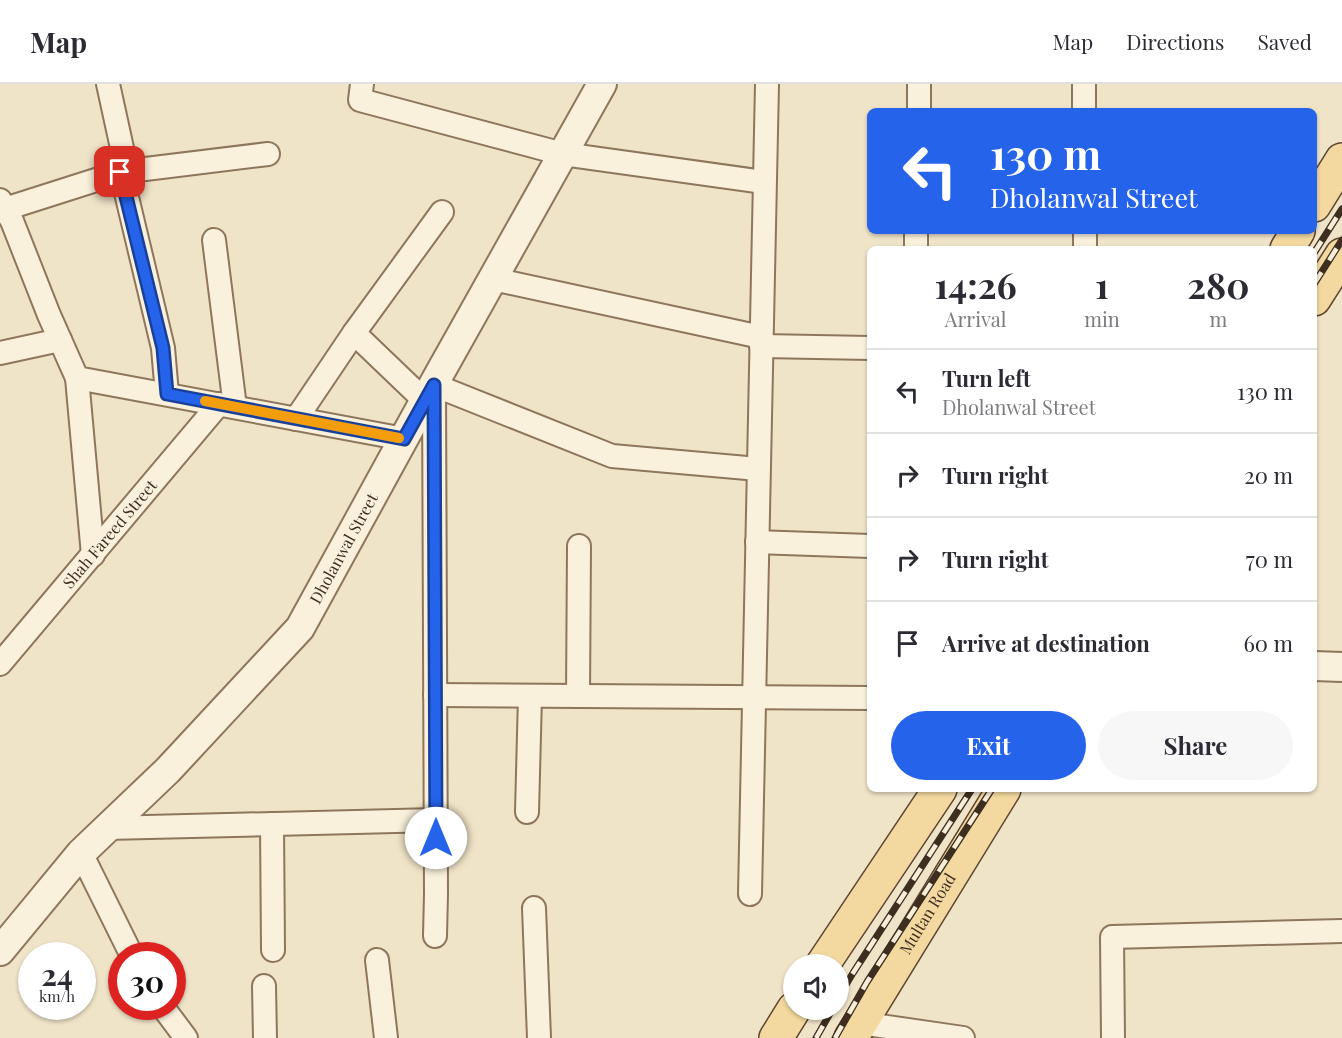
<!DOCTYPE html>
<html lang="en">
<head>
<meta charset="utf-8">
<style>
	:root { --surface:#fff; --page:#f7f7f7; --text:#2b2b33; --muted:#7c7c81; --line:#e1e1e2; --accent:#2563eb }
	body { margin:0; font-family:"Playfair Display",serif; background:var(--page); color:var(--text); height:100vh; display:flex; flex-direction:column; font-size:22px; white-space:nowrap }
	* { box-sizing:border-box; margin:0 }
	p { font-size:20px; color:var(--muted) }
	.icon { flex:none; width:33px; height:33px; fill:none; stroke:currentColor; stroke-width:2; stroke-linecap:round; stroke-linejoin:round }
	.map { position:relative; flex:1; overflow:hidden }
	.details { position:absolute; left:867px; top:162px; width:450px; height:546px; display:flex; flex-direction:column; background:var(--surface); border-radius:9px; box-shadow:0 2px 4px #0004 }
	.details>* { flex:none }
	.guide { position:absolute; left:867px; top:24px; width:450px; height:126px; border-radius:9px; box-shadow:0 2px 4px #0004; background:#2563eb; color:#fff; overflow:hidden }
	.tools { position:absolute; left:783px; top:870px; display:grid; gap:12px }
	.tools a { display:grid; place-items:center; width:66px; height:66px; border-radius:50%; background:var(--surface); box-shadow:0 2px 4px #0004; font-size:30px }
	.speed { position:absolute; left:18px; top:858px; display:flex; gap:12px; font-size:30px; font-weight:700; text-align:center }
	.speed>* { display:grid; place-content:center; width:78px; height:78px; border-radius:50%; background:var(--surface); box-shadow:0 2px 4px #0004; line-height:1 }
	.speed small { font-size:15px; font-weight:400 }
	.speed .limit { border:9px solid #d22; background:#fff; color:#111 }
	.pin { position:absolute; display:grid; place-items:center; width:51px; height:51px; color:#fff; margin:-26px; border-radius:12px; box-shadow:0 3px 9px #0006 }
	.me { position:absolute; width:66px; margin:-33px; rotate:0deg; stroke-linejoin:round; filter:drop-shadow(0 0 4px #0008) }
	.turn { display:flex; align-items:center; gap:21px; height:126px; padding:0 24px; font-size:27px }
	.turn .icon { width:78px; height:78px; stroke-width:2.5 }
	.turn b { display:block; font-size:42px; line-height:51px }
	.eta { display:flex; justify-content:space-evenly; align-items:center; height:102px; text-align:center }
	.eta b { font-size:36px; font-weight:700; line-height:42px }
	.button { display:flex; gap:12px; margin-top:auto; padding:12px 24px }
	.button a { flex:1; height:69px; border-radius:36px; background:var(--accent); color:#fff; font-size:24px; font-weight:700; line-height:69px; text-align:center }
	.button a+a { background:var(--page); color:var(--text) }
	ul { padding:0; list-style:none }
	li { display:flex; align-items:center; gap:18px; height:84px; padding:0 24px; border-top:2px solid var(--line) }
	li div { flex:1 }
	li b { display:block; font-size:22px }
	li em { font-style:normal }
	header { display:flex; align-items:center; gap:36px; box-sizing:border-box; height:84px; padding:0 30px; background:var(--surface); border-bottom:2px solid var(--line) }
	header strong { font-size:28px }
	nav { display:flex; gap:33px; margin-inline-start:auto; font-size:21px }
	.map>svg:first-child { display:block }
	.lines { fill:none; stroke-linecap:round; stroke-linejoin:round }
	.minor-casing { stroke:#8d765c; stroke-width:26 }
	.tertiary-casing { stroke:#8d765c; stroke-width:32 }
	.primary-casing { stroke:#5b4430; stroke-width:36 }
	.minor { stroke:#faf1dc; stroke-width:22 }
	.tertiary { stroke:#faf1dc; stroke-width:28 }
	.primary { stroke:#f3d9a0; stroke-width:33 }
	.rail-casing { stroke:#3d2e20; stroke-width:7 }
	.rail { stroke:#f7eed8; stroke-width:4.5; stroke-dasharray:14; stroke-linecap:butt }
	.route-casing { stroke:#184099; stroke-width:15 }
	.route { stroke:#2563eb; stroke-width:10 }
	.slow { stroke:#f59e0b; stroke-width:10 }
	.labels { text-anchor:middle; stroke-width:6; stroke-linejoin:round; paint-order:stroke }
	.street-label { font-size:16px; fill:#3d2e20; stroke:#f7eed8 }
</style>
</head>
<body>
<header>
<strong>Map</strong>
<nav><a>Map</a><a>Directions</a><a>Saved</a></nav>
</header>
<div class="map">
<svg width="1342" height="954" viewBox="0 0 1342 954">
	<rect width="100%" height="100%" fill="#f0e4c8"/>
	<g class="lines">
		<!-- minor casing -->
		<g class="minor-casing">
			<g id="minor">
				<path d="M 108,0 L 127,87"/>
				<path d="M 362,0 L 360,16 L 563,70 L 764,98"/>
				<path d="M 1084,0 L 1084,27"/>
				<path d="M 919,27 L 919,0"/>
				<path d="M 121,88 L 163,264 L 167,310"/>
				<path d="M 0,116 L 12,137 L 49,231 L 77,294 L 404,355"/>
				<path d="M 5,125 L 121,88 L 268,70"/>
				<path d="M 1085,147 L 1085,165"/>
				<path d="M 214,156 L 235,323"/>
				<path d="M 916,165 L 916,147"/>
				<path d="M 493,195 L 761,253"/>
				<path d="M 761,262 L 870,264"/>
				<path d="M 0,269 L 60,256"/>
				<path d="M 77,294 L 93,471"/>
				<path d="M 425,317 L 354,249 L 442,128"/>
				<path d="M 296,335 L 354,249"/>
				<path d="M 757,458 L 870,462"/>
				<path id="s1" d="M 0,580 L 219,320"/>
				<path d="M 435,611 L 870,614"/>
				<path d="M 578,612 L 579,462"/>
				<path d="M 527,728 L 530,612"/>
				<path d="M 272,740 L 273,866"/>
				<path d="M 107,744 L 436,736"/>
				<path d="M 81,769 L 132,872"/>
				<path d="M 750,810 L 767,0"/>
				<path d="M 534,824 L 539,954"/>
				<path d="M 435,852 L 436,810 L 434,301 L 612,372 L 758,385"/>
				<path d="M 377,876 L 386,954"/>
				<path d="M 264,902 L 265,954"/>
				<path d="M 162,922 L 186,954"/>
				<path d="M 860,939 L 963,954"/>
				<path d="M 1113,954 L 1112,853 L 1342,847"/>
			</g>
		</g>
		<!-- tertiary casing -->
		<g class="tertiary-casing">
			<g id="tertiary">
				<path d="M 1314,582 L 1342,583"/>
				<path id="s2" d="M 0,867 L 81,769 L 168,686 L 300,544 L 437,294 L 602,0"/>
			</g>
		</g>
		<!-- primary casing -->
		<g class="primary-casing">
			<g id="primary">
				<path d="M 1314,121 L 1342,76"/>
				<path d="M 1287,165 L 1298,147"/>
				<path d="M 1314,215 L 1342,171"/>
				<path d="M 823,880 L 940,705"/>
				<path d="M 776,954 L 794,925"/>
				<path id="s3" d="M 851,954 L 1004,705"/>
			</g>
		</g>
		<!-- minor -->
		<use href="#minor" class="minor"/>
		<!-- tertiary -->
		<use href="#tertiary" class="tertiary"/>
		<!-- primary -->
		<use href="#primary" class="primary"/>
		<!-- rail casing -->
		<g class="rail-casing">
			<path id="rail" d="M 1314,169 L 1342,125
				M 1314,200 L 1342,156
				M 838,914 L 853,889 L 972,705
				M 816,954 L 832,926
				M 835,954 L 867,898 L 992,705"/>
		</g>
		<!-- rail -->
		<use href="#rail" class="rail"/>
	</g>
	<g class="lines">
		<!-- route casing -->
		<g class="route-casing">
			<path id="route" d="M 120,88 L 163,264 L 167,310 L 404,355 L 434,301 L 436,754"/>
		</g>
		<!-- route -->
		<use href="#route" class="route"/>
		<!-- slow -->
		<path class="slow" d="M 205,317 L 399,354"/>
	</g>
	<g class="labels">
		<!-- street labels -->
		<g class="street-label">
			<text dy="6" stroke="none"><textPath href="#s1" startOffset="170">Shah Fareed Street</textPath></text>
			<text dy="6" stroke="none"><textPath href="#s2" startOffset="532">Dholanwal Street</textPath></text>
			<text dy="6" stroke="none"><textPath href="#s3" startOffset="146">Multan Road</textPath></text>
		</g>
	</g>
</svg>
<div class="tools">
<a><svg class="icon" aria-label="sound" viewBox="0 0 24 24"><path d="M4 9h4l5-4v14l-5-4H4zM17 9q2 3 0 6"/></svg></a>
</div>
<div class="speed"><div>24<small>km/h</small></div><div class="limit">30</div></div>
<div class="pin" style="left:120px;top:88px;background:#d93025"><svg class="icon" aria-label="arrive" viewBox="0 0 24 24"><path d="M6 21V4h12l-3 4 3 4H6"/></svg></div>
<svg class="me" style="left:436px;top:754px" viewBox="-20 -20 40 40"><circle r="19" fill="#fff"/><path d="M0-13L10 11 0 6-10 11z" fill="#2563eb"/></svg>
<div class="guide">
<div class="turn"><svg class="icon" aria-label="left" viewBox="0 0 24 24"><path d="M17 20v-9H6M10 6l-5 5 5 5"/></svg><div><b>130 m</b>Dholanwal Street</div></div>
</div>
<section class="details">
<div class="eta">
<div><b>14:26</b><p>Arrival</p></div>
<div><b>1</b><p>min</p></div>
<div><b>280</b><p>m</p></div>
</div>
<ul>
<li><svg class="icon" aria-label="left" viewBox="0 0 24 24"><path d="M17 20v-9H6M10 6l-5 5 5 5"/></svg><div><b>Turn left</b><p>Dholanwal Street</p></div><em>130 m</em></li>
<li><svg class="icon" aria-label="right" viewBox="0 0 24 24"><path d="M7 20v-9h11M14 6l5 5-5 5"/></svg><div><b>Turn right</b></div><em>20 m</em></li>
<li><svg class="icon" aria-label="right" viewBox="0 0 24 24"><path d="M7 20v-9h11M14 6l5 5-5 5"/></svg><div><b>Turn right</b></div><em>70 m</em></li>
<li><svg class="icon" aria-label="arrive" viewBox="0 0 24 24"><path d="M6 21V4h12l-3 4 3 4H6"/></svg><div><b>Arrive at destination</b></div><em>60 m</em></li>
</ul>
<div class="button"><a>Exit</a><a>Share</a></div>
</section>
</div>
</body>
</html>
